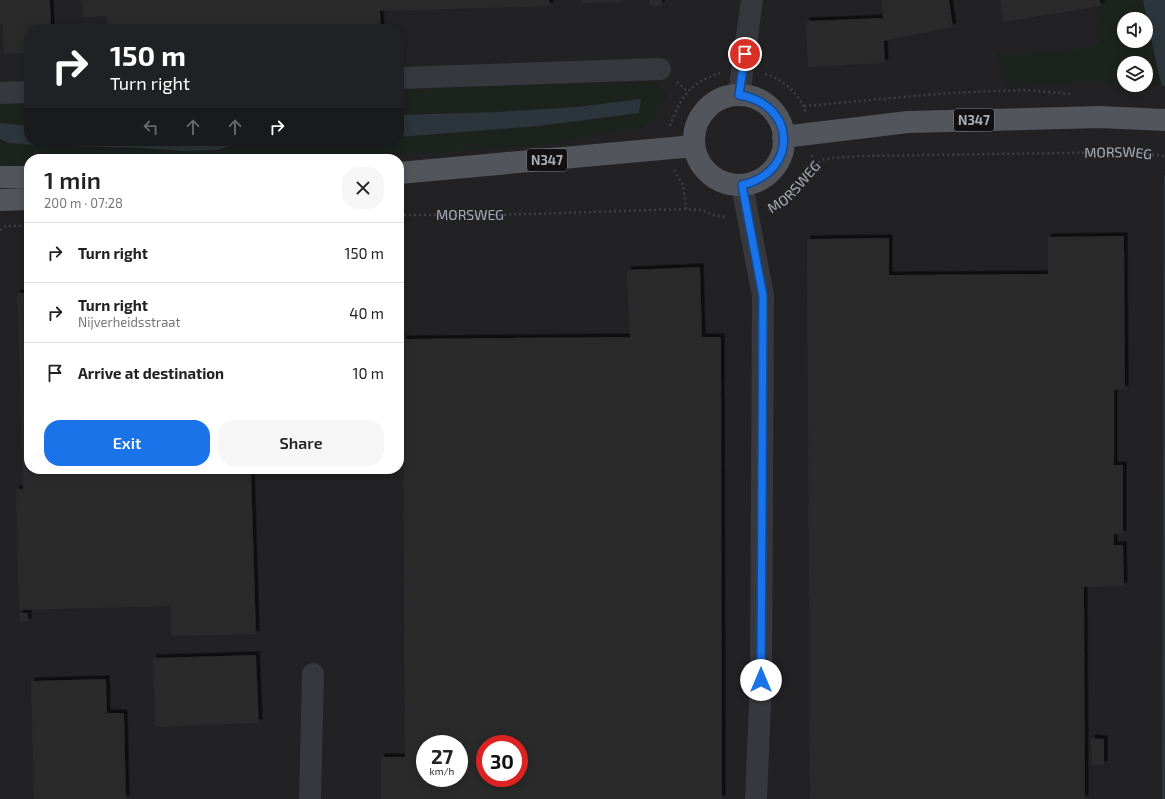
<!DOCTYPE html>
<html lang="en">
<head>
<meta charset="utf-8">
<style>
	:root { --surface:#fff; --page:#f6f6f6; --text:#222; --muted:#767676; --line:#e0e0e0; --accent:#1a73e8 }
	body { margin:0; font-family:"Exo 2",sans-serif; background:var(--page); color:var(--text); height:100vh; display:flex; flex-direction:column; font-size:15px; white-space:nowrap }
	* { box-sizing:border-box; margin:0 }
	p { font-size:13px; color:var(--muted) }
	.icon { flex:none; width:22px; height:22px; fill:none; stroke:currentColor; stroke-width:2; stroke-linecap:round; stroke-linejoin:round }
	.map { position:relative; flex:1; overflow:hidden }
	.drawer { position:absolute; left:24px; top:154px; width:380px; height:320px; display:flex; flex-direction:column; background:var(--surface); border-radius:16px; box-shadow:0 2px 10px #0003 }
	.drawer>* { flex:none }
	.top-card { position:absolute; left:24px; top:24px; width:380px; height:122px; border-radius:16px; box-shadow:0 2px 10px #0003; background:#202124; color:#fff; overflow:hidden }
	.buttons { position:absolute; left:1117px; top:12px; display:grid; gap:8px }
	.buttons a { display:grid; place-items:center; width:36px; height:36px; border-radius:50%; background:var(--surface); box-shadow:0 2px 10px #0003; font-size:20px }
	.speed { position:absolute; left:416px; top:735px; display:flex; gap:8px; font-size:20px; font-weight:700; text-align:center }
	.speed>* { display:grid; place-content:center; width:52px; height:52px; border-radius:50%; background:var(--surface); box-shadow:0 2px 10px #0003; line-height:1 }
	.speed small { font-size:10px; font-weight:400 }
	.speed .limit { border:6px solid #d22; background:#fff; color:#111 }
	.pin { position:absolute; display:grid; place-items:center; width:34px; height:34px; color:#fff; margin:-17px; border:2px solid #fff; border-radius:50%; box-shadow:0 1px 4px #0007 }
	.me { position:absolute; width:44px; margin:-22px; rotate:0deg; stroke-linejoin:round; filter:drop-shadow(0 0 3px #0008) }
	.turn { display:flex; align-items:center; gap:14px; height:84px; padding:0 20px; font-size:18px }
	.turn .icon { width:52px; height:52px; stroke-width:2.5 }
	.turn b { display:block; font-size:28px; line-height:34px }
	.lanes { display:flex; align-items:center; height:38px; padding:0 20px; background:#0003; justify-content:center; gap:20px; direction:ltr }
	.lanes .off { opacity:.35 }
	.round { display:grid; place-items:center; flex:none; width:42px; height:42px; border-radius:16px; background:var(--page) }
	.overview { display:flex; align-items:center; justify-content:space-between; height:68px; padding:0 20px }
	h1 { font-size:24px; font-weight:600; line-height:30px }
	.cta { display:flex; gap:8px; margin-top:auto; padding:8px 20px }
	.cta a { flex:1; height:46px; border-radius:16px; background:var(--accent); color:#fff; font-size:16px; font-weight:600; line-height:46px; text-align:center }
	.cta a+a { background:var(--page); color:var(--text) }
	ul { padding:0; list-style:none }
	li { display:flex; align-items:center; gap:12px; height:60px; padding:0 20px; border-top:1px solid var(--line) }
	li div { flex:1 }
	li b { display:block; font-size:15px }
	li em { font-style:normal }
	.map>svg:first-child { display:block }
	.built { fill:#222225; fill-rule:evenodd }
	.green { fill:#1c231d; fill-rule:evenodd }
	.water { fill:#2c353c }
	.building { fill:#29292c; fill-rule:evenodd; filter:url(#shadow) }
	.lines { fill:none; stroke-linecap:round; stroke-linejoin:round }
	.path { stroke:#3d3f44; stroke-width:2.5; stroke-dasharray:2 3; stroke-linecap:butt }
	.minor { stroke:#37383d; stroke-width:22 }
	.major { stroke:#53555c; stroke-width:22 }
	.route-casing { stroke:#114b97; stroke-width:10 }
	.route { stroke:#1a73e8; stroke-width:7 }
	.labels { text-anchor:middle; stroke-width:4; stroke-linejoin:round; paint-order:stroke }
	.shield { fill:#111113; stroke:#7b7e86; stroke-width:1 }
	.shield-label { font-size:13px; font-weight:bold; fill:#a8adb8 }
	.street-label { font-size:14px; fill:#a8adb8; stroke:#111113 }
</style>
</head>
<body>
<div class="map">
<svg width="1165" height="799" viewBox="0 0 1165 799">
	<defs>
		<filter id="shadow"><feDropShadow dx="3.5" dy="-3.5" stdDeviation="0" flood-color="#0009"/></filter>
	</defs>
	<rect width="100%" height="100%" fill="#161618"/>
	<!-- built -->
	<path class="built" d="M 0,0 L 1165,0 L 1165,799 L 0,799 ZM 1124,19 L 1146,19 L 1146,41 L 1124,41 ZM 29,29 L 399,29 L 399,141 L 29,141 ZM 1124,63 L 1146,63 L 1146,85 L 1124,85 ZM 29,159 L 399,159 L 399,469 L 29,469 ZM 425,744 L 459,744 L 459,778 L 425,778 ZM 485,744 L 519,744 L 519,778 L 485,778 Z"/>
	<!-- green -->
	<path class="green" d="M 1094,0 L 1143,0 L 1162,86 L 1145,85 L 1146,85 L 1146,63 L 1124,63 L 1124,84 L 1088,83 L 1008,86 L 995,53 C 1011,53 1092,53 1099,42 C 1104,34 1096,10 1094,0 ZM 1124,19 L 1146,19 L 1146,41 L 1124,41 Z
		M 653,81 L 668,94 L 659,108 L 654,123 L 645,123 L 644,129 L 625,130 L 551,144 L 352,159 L 29,159 L 29,167 L 9,168 L 0,164 L 0,139 L 9,143 L 185,151 L 216,150 L 236,144 L 270,145 L 347,141 L 399,141 L 399,137 L 539,126 L 638,113 L 640,99 L 577,107 L 498,112 L 399,115 L 399,90 Z
		M 29,101 L 29,126 L 1,123 L 0,124 L 0,102 Z"/>
	<!-- water -->
	<path class="water" d="M 1143,0 L 1165,0 L 1165,86 L 1162,86 L 1159,76 Z
		M 641,99 L 639,113 L 539,126 L 399,137 L 399,115 L 498,112 L 577,107 Z
		M 1,123 L 29,126 L 29,141 L 347,141 L 270,145 L 236,144 L 216,150 L 185,151 L 143,148 L 35,145 L 9,143 L 0,139 L 0,124 Z
		M 1165,175 L 1165,799 L 1162,799 L 1164,176 Z"/>
	<!-- building -->
	<path class="building" d="M 0,0 L 50,0 L 51,29 L 29,29 L 29,53 L 4,54 L 3,24 L 0,24 Z
		M 81,0 L 549,0 L 550,6 L 380,11 L 381,29 L 107,29 L 107,16 L 84,17 L 83,5 L 82,5 Z
		M 581,0 L 623,0 L 623,2 L 581,3 Z
		M 649,0 L 662,0 L 662,3 L 660,6 L 652,6 L 649,3 Z
		M 882,0 L 949,0 L 953,27 L 884,41 L 885,63 L 808,67 L 806,21 L 883,18 Z
		M 1000,0 L 1100,0 L 1101,6 L 1003,22 Z
		M 1124,236 L 1125,389 L 1114,390 L 1114,465 L 1123,465 L 1123,534 L 1114,534 L 1114,545 L 1123,545 L 1124,586 L 1084,587 L 1085,799 L 810,799 L 807,239 L 889,238 L 889,275 L 1048,274 L 1048,237 Z
		M 700,267 L 702,337 L 721,337 L 722,799 L 381,799 L 381,757 L 405,757 L 403,339 L 630,337 L 627,270 ZM 425,744 L 459,744 L 459,778 L 425,778 ZM 485,744 L 519,744 L 519,778 L 485,778 Z
		M 17,293 L 29,293 L 29,469 L 251,469 L 256,634 L 171,636 L 170,606 L 19,610 L 16,489 L 23,489 Z
		M 19,613 L 28,613 L 28,622 L 20,622 Z
		M 256,655 L 259,723 L 155,727 L 153,658 Z
		M 106,679 L 107,713 L 124,713 L 126,799 L 34,799 L 31,681 Z
		M 1091,738 L 1104,739 L 1104,765 L 1092,765 Z"/>
	<g class="lines">
		<!-- path -->
		<g class="path">
			<path d="M 765,74 C 783,79 800,94 806,113"/>
			<path d="M 677,82 L 687,91"/>
			<path d="M 804,106 L 948,93 L 1026,90 L 1071,94"/>
			<path d="M 670,126 C 680,98 689,83 720,73"/>
			<path d="M 812,155 L 814,167"/>
			<path d="M 674,170 L 683,185 L 686,209"/>
			<path id="s1" d="M 768,210 L 787,198 L 814,167 L 821,160 L 833,158 L 859,156 L 1131,152 L 1165,156"/>
			<path id="s2" d="M 399,215 L 495,215 L 686,209 L 701,210 L 717,216 L 725,217"/>
			<path d="M 0,230 L 6,226 L 29,226"/>
		</g>
		<!-- minor -->
		<path class="minor" d="M 399,78 L 660,69
			M 0,93 L 29,92
			M 739,95 L 752,0
			M 742,185 L 763,296 L 761,680 L 756,799
			M 310,799 L 313,674"/>
		<!-- major -->
		<path class="major" d="M694 140a45 45 0 1 1 90 0a45 45 0 1 1-90 0Z
			M 783,137 L 908,122 L 1100,117 L 1165,120
			M 399,173 L 694,146
			M 0,177 L 29,177
			M 0,200 L 29,199"/>
	</g>
	<g class="lines">
		<!-- route casing -->
		<g class="route-casing">
			<path id="route" d="M 745,54 L 739,95 C 797,104 799,172 742,185 L 763,296 L 761,680"/>
		</g>
		<!-- route -->
		<use href="#route" class="route"/>
	</g>
	<g class="labels">
		<!-- shield labels -->
		<g class="shield">
			<rect x="954" y="109" width="40" height="22" rx="3"/>
			<rect x="527" y="149" width="40" height="22" rx="3"/>
		</g>
		<g class="shield-label">
			<text x="974" y="125">N347</text>
			<text x="547" y="165">N347</text>
		</g>
		<!-- street labels -->
		<g class="street-label">
			<text dy="5" stroke="none"><textPath href="#s1" startOffset="371">MORSWEG</textPath></text>
			<text dy="5" stroke="none"><textPath href="#s1" startOffset="35">MORSWEG</textPath></text>
			<text dy="5" stroke="none"><textPath href="#s2" startOffset="71">MORSWEG</textPath></text>
		</g>
	</g>
</svg>
<div class="buttons">
<a><svg class="icon" aria-label="sound" viewBox="0 0 24 24"><path d="M4 9h4l5-4v14l-5-4H4zM17 9q2 3 0 6"/></svg></a>
<a><svg class="icon" aria-label="layers" viewBox="0 0 24 24"><path d="M12 4l9 5-9 5-9-5zM3 14l9 5 9-5"/></svg></a>
</div>
<div class="speed"><div>27<small>km/h</small></div><div class="limit">30</div></div>
<div class="pin" style="left:745px;top:54px;background:#d93025"><svg class="icon" aria-label="arrive" viewBox="0 0 24 24"><path d="M6 21V4h12l-3 4 3 4H6"/></svg></div>
<svg class="me" style="left:761px;top:680px" viewBox="-20 -20 40 40"><circle r="19" fill="#fff"/><path d="M0-13L10 11 0 6-10 11z" fill="#1a73e8"/></svg>
<div class="top-card">
<div class="turn"><svg class="icon" aria-label="right" viewBox="0 0 24 24"><path d="M7 20v-9h11M14 6l5 5-5 5"/></svg><div><b>150 m</b>Turn right</div></div>
<div class="lanes"><svg class="icon off" aria-label="left" viewBox="0 0 24 24"><path d="M17 20v-9H6M10 6l-5 5 5 5"/></svg><svg class="icon off" aria-label="ahead" viewBox="0 0 24 24"><path d="M12 20V5M6 11l6-6 6 6"/></svg><svg class="icon off" aria-label="ahead" viewBox="0 0 24 24"><path d="M12 20V5M6 11l6-6 6 6"/></svg><svg class="icon" aria-label="right" viewBox="0 0 24 24"><path d="M7 20v-9h11M14 6l5 5-5 5"/></svg></div>
</div>
<section class="drawer">
<div class="overview"><div><h1>1 min</h1><p>200 m · 07:28</p></div><a class="round"><svg class="icon" aria-label="close" viewBox="0 0 24 24"><path d="M6 6l12 12M18 6L6 18"/></svg></a></div>
<ul>
<li><svg class="icon" aria-label="right" viewBox="0 0 24 24"><path d="M7 20v-9h11M14 6l5 5-5 5"/></svg><div><b>Turn right</b></div><em>150 m</em></li>
<li><svg class="icon" aria-label="right" viewBox="0 0 24 24"><path d="M7 20v-9h11M14 6l5 5-5 5"/></svg><div><b>Turn right</b><p>Nijverheidsstraat</p></div><em>40 m</em></li>
<li><svg class="icon" aria-label="arrive" viewBox="0 0 24 24"><path d="M6 21V4h12l-3 4 3 4H6"/></svg><div><b>Arrive at destination</b></div><em>10 m</em></li>
</ul>
<div class="cta"><a>Exit</a><a>Share</a></div>
</section>
</div>
</body>
</html>
